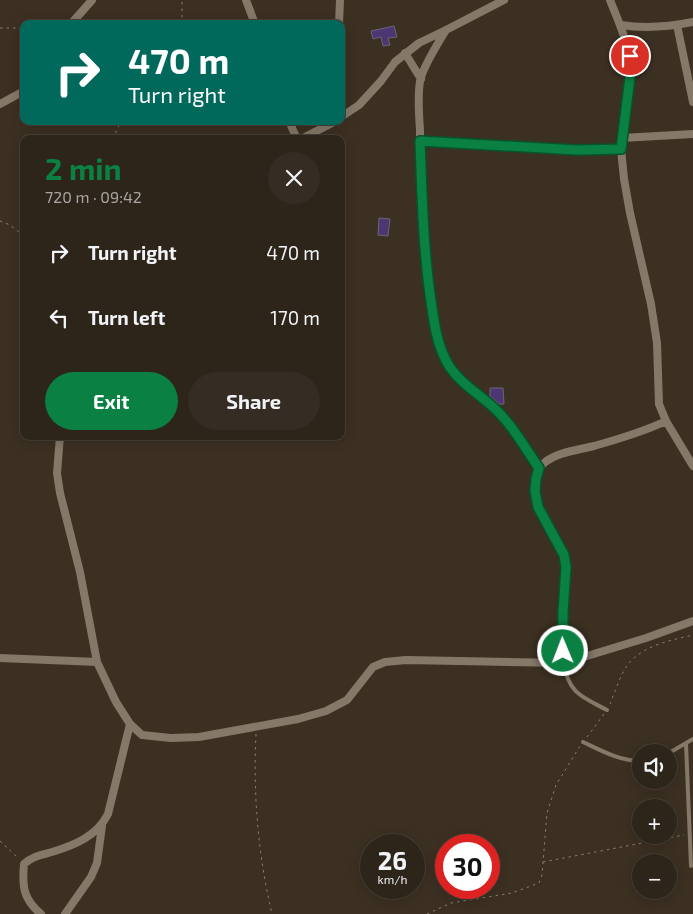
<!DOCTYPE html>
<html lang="en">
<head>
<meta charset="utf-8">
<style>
	:root { --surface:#2d241a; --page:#352c23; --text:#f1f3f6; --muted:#a7a4a2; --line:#484139; --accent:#0b8043 }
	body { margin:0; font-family:"Exo 2",sans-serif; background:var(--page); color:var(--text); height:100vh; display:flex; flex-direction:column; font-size:19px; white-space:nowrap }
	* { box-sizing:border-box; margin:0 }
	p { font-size:16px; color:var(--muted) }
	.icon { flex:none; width:28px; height:28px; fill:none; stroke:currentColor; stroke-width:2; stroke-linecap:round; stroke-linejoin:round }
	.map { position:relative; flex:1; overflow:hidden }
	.panel { position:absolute; left:20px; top:135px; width:325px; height:305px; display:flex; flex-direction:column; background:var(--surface); border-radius:10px; box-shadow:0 2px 12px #0003,0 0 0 1px var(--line) }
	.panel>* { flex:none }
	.banner { position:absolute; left:20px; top:20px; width:325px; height:105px; border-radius:10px; box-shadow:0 2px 12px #0003,0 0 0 1px var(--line); background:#00695c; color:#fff; overflow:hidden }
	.controls { position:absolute; left:632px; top:744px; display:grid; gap:10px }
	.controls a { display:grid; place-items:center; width:45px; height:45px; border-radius:50%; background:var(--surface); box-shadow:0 2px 12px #0003,0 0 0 1px var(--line); font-size:25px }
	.speed { position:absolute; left:360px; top:834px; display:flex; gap:10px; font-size:25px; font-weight:700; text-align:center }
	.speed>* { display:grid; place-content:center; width:65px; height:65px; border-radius:50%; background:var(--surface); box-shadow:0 2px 12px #0003,0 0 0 1px var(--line); line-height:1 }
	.speed small { font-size:12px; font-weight:400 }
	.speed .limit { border:8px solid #d22; background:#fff; color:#111 }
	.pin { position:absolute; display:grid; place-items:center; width:42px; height:42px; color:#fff; margin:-21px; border:2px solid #fff; border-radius:50%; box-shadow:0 1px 5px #0007 }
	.me { position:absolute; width:55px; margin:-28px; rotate:359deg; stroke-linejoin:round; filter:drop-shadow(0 0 4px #0008) }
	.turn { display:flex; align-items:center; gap:18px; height:105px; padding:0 25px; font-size:22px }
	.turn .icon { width:65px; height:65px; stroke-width:2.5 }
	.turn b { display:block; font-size:35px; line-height:42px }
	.round { display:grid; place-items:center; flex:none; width:52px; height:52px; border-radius:26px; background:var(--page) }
	.overview { display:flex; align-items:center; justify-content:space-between; height:85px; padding:0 25px }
	h1 { font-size:30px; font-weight:700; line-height:38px; color:var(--accent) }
	.action { display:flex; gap:10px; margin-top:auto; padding:10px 25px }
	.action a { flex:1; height:58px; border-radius:30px; background:var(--accent); color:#fff; font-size:20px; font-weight:700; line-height:58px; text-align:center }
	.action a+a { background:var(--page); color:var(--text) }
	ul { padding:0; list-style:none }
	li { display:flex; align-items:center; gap:15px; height:65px; padding:0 25px }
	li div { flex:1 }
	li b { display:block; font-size:19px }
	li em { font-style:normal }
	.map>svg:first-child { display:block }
	.building { fill:#4d3671; stroke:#6b6577 }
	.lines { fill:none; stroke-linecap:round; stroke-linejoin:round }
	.path { stroke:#887e72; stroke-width:1; stroke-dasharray:2.5 4; stroke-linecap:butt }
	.service { stroke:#857868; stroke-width:4 }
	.minor { stroke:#857868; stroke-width:8 }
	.route-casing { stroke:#07532c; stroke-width:12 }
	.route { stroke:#0b8043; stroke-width:9 }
</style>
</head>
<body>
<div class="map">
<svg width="693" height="914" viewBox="0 0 693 914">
	<rect width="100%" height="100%" fill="#3c3022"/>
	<!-- building -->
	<path class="building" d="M 394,26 L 397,37 L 388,38 L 390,45 L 383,46 L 381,37 L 373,39 L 371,31 Z
		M 379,218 L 390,219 L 388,236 L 378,235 Z
		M 490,388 L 503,388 L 504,404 L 499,404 L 490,396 Z"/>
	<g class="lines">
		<!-- path -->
		<path class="path" d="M 182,24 L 182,0
			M 0,28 L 24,28
			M 113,139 L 121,121
			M 0,221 L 10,225 L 24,236
			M 610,704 C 615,692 621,672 630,662 C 645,645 672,640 693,635
			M 256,734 C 253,794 258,855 272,914
			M 587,737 L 604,714
			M 0,841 L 18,858
			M 543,862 L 684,835
			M 427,914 L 451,903 L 512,893 L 539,883 L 542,875 L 547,813 L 556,785 L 580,746"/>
		<!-- service -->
		<path class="service" d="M 564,663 C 568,693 582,697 607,710
			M 583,742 C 602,751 620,761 641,761
			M 686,743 L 691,866
			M 669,753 L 693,739"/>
		<!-- minor -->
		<path class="minor" d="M 246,0 L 255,24
			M 610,0 C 619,23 629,44 631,69 L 621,149 L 624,179 L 630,213 L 651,304 L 657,343 L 659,404 L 666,421 L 693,466
			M 71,24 L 92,0
			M 339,24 L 340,0
			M 621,25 C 646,29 668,27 693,22
			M 677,25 L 693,102
			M 446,30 C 437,45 427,60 421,77 C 417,90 419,116 420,130 C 420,185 422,240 430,293 C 433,317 436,341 448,363 C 458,383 478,392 494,407 C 512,424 525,448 539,468
			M 405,53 L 421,79
			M 0,104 L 24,91
			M 341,117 L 359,105 L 381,81 L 395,62 L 419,43 L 446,30 L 504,0
			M 289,121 L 297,139
			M 622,138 L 693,134
			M 301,139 L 336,121
			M 420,141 L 577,150 L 621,149
			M 60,436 L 57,473 L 60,493 L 80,572 L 97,662 L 116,702 L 130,724 L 142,735 L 171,738 L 199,737 L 298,719 L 326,711 L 347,700 L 373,667 L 385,662 L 406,660 L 564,663 L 646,638 L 693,621
			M 0,658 L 97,662
			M 564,663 C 563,641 562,620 563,598 C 564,584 568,570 564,556 C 557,529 534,517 536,483 C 536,475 538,468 544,463 C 557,452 578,450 594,446 C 619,439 643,432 666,421
			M 41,914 C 23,899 22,886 24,864 C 33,856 41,855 52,852 C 75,845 97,836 108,814 L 130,724
			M 65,914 L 91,877 L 97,863 L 102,826"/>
	</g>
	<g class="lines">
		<!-- route casing -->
		<g class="route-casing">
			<path id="route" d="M 563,651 L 563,612 L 566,567 L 564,555 L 538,507 L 535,491 L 536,479 L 539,468 C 525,448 512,424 493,407 C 478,393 461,384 449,366 C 437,346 434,323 431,301 C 423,248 422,194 420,141 L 577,150 L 621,149 L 631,69 L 630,56"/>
		</g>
		<!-- route -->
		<use href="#route" class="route"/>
	</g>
</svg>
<div class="controls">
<a><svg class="icon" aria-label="sound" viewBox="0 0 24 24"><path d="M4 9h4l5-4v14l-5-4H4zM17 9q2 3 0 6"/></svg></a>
<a>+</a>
<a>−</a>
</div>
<div class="speed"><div>26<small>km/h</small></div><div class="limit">30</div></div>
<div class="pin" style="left:630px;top:56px;background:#d93025"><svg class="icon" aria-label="arrive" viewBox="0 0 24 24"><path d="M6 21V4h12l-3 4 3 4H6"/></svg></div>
<svg class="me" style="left:563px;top:651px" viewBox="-20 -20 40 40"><circle r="17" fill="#0b8043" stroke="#fff" stroke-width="3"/><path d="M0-11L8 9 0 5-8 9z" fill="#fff"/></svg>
<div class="banner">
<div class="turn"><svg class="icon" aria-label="right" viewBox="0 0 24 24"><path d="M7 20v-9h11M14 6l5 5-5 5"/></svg><div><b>470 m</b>Turn right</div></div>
</div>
<section class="panel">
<div class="overview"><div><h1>2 min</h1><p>720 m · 09:42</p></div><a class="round"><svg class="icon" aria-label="close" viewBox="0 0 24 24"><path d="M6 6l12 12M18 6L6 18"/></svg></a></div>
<ul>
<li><svg class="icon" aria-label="right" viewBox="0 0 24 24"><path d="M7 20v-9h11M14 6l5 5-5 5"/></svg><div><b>Turn right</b></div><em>470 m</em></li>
<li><svg class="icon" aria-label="left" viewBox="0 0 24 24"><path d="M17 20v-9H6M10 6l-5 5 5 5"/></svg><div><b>Turn left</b></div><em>170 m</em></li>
</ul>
<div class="action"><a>Exit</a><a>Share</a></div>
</section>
</div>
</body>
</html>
